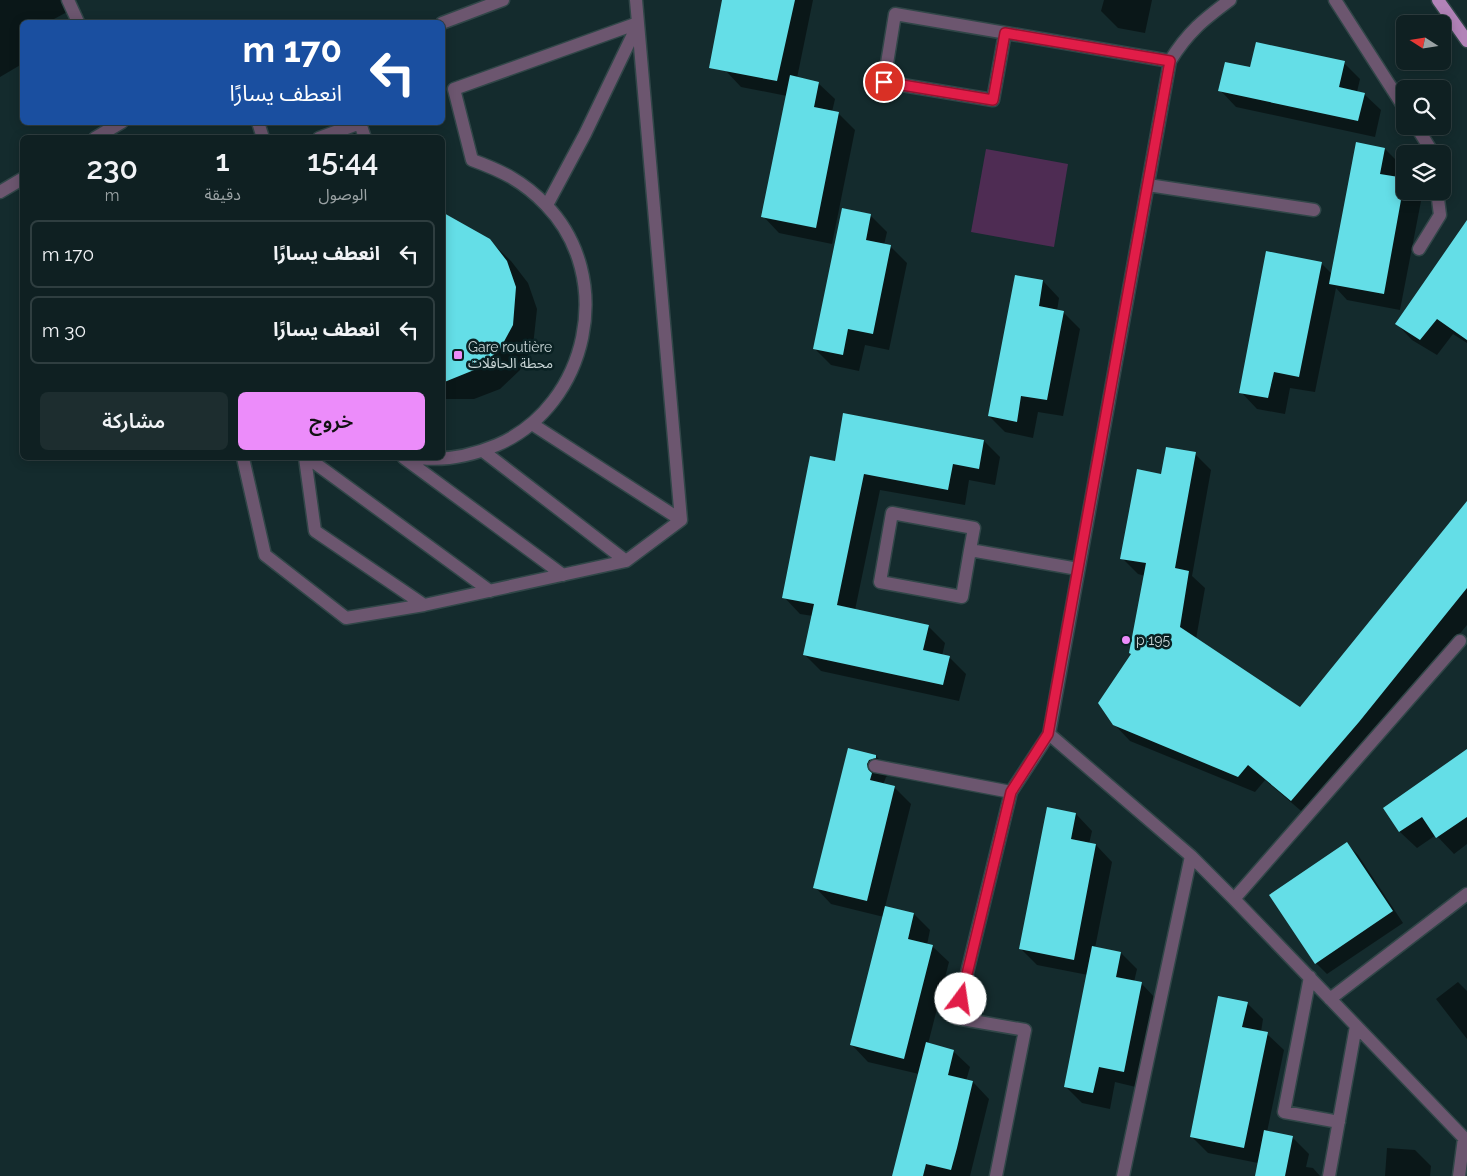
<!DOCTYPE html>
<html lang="ar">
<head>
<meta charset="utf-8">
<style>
	:root { --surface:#0f2022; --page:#1d2d2f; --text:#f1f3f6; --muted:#9ba3a5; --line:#2f3e40; --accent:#ec8cfa }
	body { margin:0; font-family:Raleway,"Noto Sans Arabic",sans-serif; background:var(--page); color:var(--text); direction:rtl; height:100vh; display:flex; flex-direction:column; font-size:19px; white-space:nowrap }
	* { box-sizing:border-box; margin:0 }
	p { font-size:16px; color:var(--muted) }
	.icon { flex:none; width:28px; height:28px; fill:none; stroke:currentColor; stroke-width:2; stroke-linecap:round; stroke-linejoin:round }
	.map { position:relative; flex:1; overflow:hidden; direction:ltr }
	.side { position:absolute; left:20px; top:135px; width:425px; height:325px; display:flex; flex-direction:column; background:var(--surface); border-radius:8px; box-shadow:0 2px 12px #0003,0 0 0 1px var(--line); direction:rtl }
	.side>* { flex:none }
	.banner { position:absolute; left:20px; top:20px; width:425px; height:105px; border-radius:8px; box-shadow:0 2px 12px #0003,0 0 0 1px var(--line); direction:rtl; background:#1a4fa0; color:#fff; overflow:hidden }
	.needle { width:32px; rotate:282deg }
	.buttons { position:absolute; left:1396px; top:15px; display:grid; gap:10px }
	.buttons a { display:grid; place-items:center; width:55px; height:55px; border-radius:8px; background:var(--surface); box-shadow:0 2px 12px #0003,0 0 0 1px var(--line); font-size:25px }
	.pin { position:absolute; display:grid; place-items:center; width:42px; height:42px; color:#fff; margin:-21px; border:2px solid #fff; border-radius:50%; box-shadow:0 1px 5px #0007 }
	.me { position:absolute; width:55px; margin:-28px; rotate:14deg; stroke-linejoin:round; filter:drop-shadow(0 0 4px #0008) }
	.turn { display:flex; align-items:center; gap:18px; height:105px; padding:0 20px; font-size:22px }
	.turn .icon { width:65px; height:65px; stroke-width:2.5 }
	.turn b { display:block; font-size:35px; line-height:42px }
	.eta { display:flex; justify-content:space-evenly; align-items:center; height:85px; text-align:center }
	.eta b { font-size:30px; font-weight:600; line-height:35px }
	.primary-button { display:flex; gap:10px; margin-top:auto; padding:10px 20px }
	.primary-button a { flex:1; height:58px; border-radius:8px; background:var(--accent); color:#111; font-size:20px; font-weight:600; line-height:58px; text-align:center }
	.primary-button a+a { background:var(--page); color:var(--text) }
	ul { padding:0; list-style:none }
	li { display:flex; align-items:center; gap:15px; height:68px; margin:0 10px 8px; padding:0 10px; border:2px solid var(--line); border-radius:8px }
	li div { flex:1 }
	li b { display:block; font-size:19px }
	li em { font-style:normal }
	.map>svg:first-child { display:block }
	.green { fill:#4e2c53 }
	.shadow { fill:#0007 }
	.building { fill:#64dee7 }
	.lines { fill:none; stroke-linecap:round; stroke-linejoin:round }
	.service-casing { stroke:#314648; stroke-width:15 }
	.minor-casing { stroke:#314648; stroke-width:15 }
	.primary-casing { stroke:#314648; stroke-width:15 }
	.service { stroke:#6c566f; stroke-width:12 }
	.minor { stroke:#6c566f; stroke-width:12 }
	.primary { stroke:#b283b8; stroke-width:12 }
	.route-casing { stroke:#92132f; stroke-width:12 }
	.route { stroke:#e11d48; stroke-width:9 }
	.poi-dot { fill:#ec8cfa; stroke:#0a2123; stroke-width:2 }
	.labels { text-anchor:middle; stroke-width:5; stroke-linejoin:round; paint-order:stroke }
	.poi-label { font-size:14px; fill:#c9d6d7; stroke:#0a2123; text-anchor:start }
</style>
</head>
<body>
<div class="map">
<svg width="1467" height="1176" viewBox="0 0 1467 1176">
	<rect width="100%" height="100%" fill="#142b2d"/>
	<!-- green -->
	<path class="green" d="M 986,149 L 1068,164 L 1054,247 L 971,232 Z"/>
	<!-- shadow -->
	<path class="shadow" d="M 0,0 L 62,0 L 69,11 L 54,19 L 56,22 L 22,22 L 22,64 L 0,77 Z
		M 739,0 L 813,0 L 797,78 L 818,83 L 835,99 L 832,112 L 839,114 L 855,130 L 832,244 L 779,233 L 763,216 L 787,96 L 741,87 L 725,70 Z
		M 1104,0 L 1152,0 L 1145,33 L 1118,28 L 1101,11 Z
		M 1344,63 L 1360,79 L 1357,92 L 1364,94 L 1381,110 L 1375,137 L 1236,107 L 1220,90 L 1251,69 Z
		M 1385,149 L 1401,165 L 1399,178 L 1405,180 L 1405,191 L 1417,191 L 1422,196 L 1400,310 L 1347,300 L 1336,288 L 1315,392 L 1290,388 L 1285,414 L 1257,409 L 1241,392 L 1321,263 L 1332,274 Z
		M 870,215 L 887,232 L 884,245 L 890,246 L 907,263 L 889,350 L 865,345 L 859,371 L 831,365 L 815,349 Z
		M 442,221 L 489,240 L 511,261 L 528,283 L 537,309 L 533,346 L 520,370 L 500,389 L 474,399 L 442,399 Z
		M 1467,222 L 1467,343 L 1453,334 L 1437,355 L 1412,340 L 1397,324 Z
		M 1016,276 L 1043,281 L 1059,298 L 1057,311 L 1063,312 L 1080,329 L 1063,416 L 1038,412 L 1033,438 L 1005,432 L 989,416 Z
		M 984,441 L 1000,457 L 995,485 L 969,480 L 965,505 L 880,490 L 855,610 L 928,626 L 945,643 L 942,656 L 949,657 L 966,674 L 959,701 L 821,671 L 804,654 L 813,616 L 800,614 L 784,597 L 836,463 Z
		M 1195,454 L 1211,470 L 1192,576 L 1205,588 L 1196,639 L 1301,709 L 1467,503 L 1467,625 L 1374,738 L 1307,816 L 1265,780 L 1255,792 L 1130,741 L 1114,724 L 1132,654 L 1145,576 L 1138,574 L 1122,558 L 1162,475 Z
		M 849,749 L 876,756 L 892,773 L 886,777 L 883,785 L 895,788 L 911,804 L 885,907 L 914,914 L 930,930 L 927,945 L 932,946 L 949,962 L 928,1044 L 953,1051 L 970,1067 L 966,1081 L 973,1082 L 989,1099 L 970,1176 L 894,1176 L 919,1074 L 868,1062 L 852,1045 L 884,917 L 831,904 L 815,887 Z
		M 1467,750 L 1467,844 L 1454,854 L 1436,835 L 1417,848 L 1400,832 L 1384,808 Z
		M 1076,814 L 1092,831 L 1089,844 L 1096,845 L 1112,862 L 1095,948 L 1121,953 L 1137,969 L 1134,982 L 1141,983 L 1157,1000 L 1140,1088 L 1115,1082 L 1110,1109 L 1082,1103 L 1066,1087 L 1088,975 L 1037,965 L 1020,948 Z
		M 1347,844 L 1358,855 L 1403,923 L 1327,974 L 1316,963 Z
		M 1458,982 L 1467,991 L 1467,1039 L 1436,999 Z
		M 1247,1003 L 1263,1019 L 1261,1032 L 1267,1034 L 1284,1050 L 1267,1132 L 1292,1137 L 1309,1154 L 1306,1167 L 1313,1168 L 1320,1176 L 1256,1176 L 1258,1163 L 1208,1153 L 1192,1137 Z
		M 1387,1148 L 1415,1150 L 1431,1166 L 1430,1176 L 1385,1176 Z"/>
	<!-- building -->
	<path class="building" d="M 722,0 L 795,0 L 777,81 L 709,68 Z
		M 1256,42 L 1345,61 L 1339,87 L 1365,93 L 1358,121 L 1218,91 L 1225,62 L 1250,67 Z
		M 790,75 L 819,82 L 814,107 L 839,112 L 816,228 L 761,217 Z
		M 1356,142 L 1385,148 L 1380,174 L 1405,178 L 1384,294 L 1329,284 Z
		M 842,208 L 871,214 L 866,240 L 891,245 L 873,334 L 848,329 L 843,355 L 813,349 Z
		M 442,212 L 490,239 L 507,261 L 516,287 L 513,325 L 500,349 L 479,368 L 442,383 Z
		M 1467,220 L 1467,340 L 1437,319 L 1420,340 L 1395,324 Z
		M 1266,251 L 1322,262 L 1299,377 L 1274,372 L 1268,398 L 1239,393 Z
		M 1015,275 L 1043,280 L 1039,306 L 1064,311 L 1047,400 L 1021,396 L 1017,422 L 988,416 Z
		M 843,413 L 984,440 L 979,469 L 953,464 L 948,490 L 864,474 L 837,605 L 929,625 L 923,650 L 950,656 L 943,685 L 803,655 L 814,604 L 782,598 L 810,456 L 835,461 Z
		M 1166,447 L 1196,452 L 1175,568 L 1189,571 L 1180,627 L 1300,707 L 1467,501 L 1467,588 L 1359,722 L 1291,801 L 1248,765 L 1238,777 L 1113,725 L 1098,703 L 1131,654 L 1129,653 L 1146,563 L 1120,559 L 1137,469 L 1161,474 Z
		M 848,748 L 876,755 L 876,758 L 869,760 L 867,764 L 868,769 L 872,773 L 870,780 L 895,786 L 867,901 L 813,888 Z
		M 1467,749 L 1467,817 L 1436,838 L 1422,817 L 1399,832 L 1383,808 Z
		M 1047,807 L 1076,813 L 1071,839 L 1096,844 L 1074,960 L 1019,949 Z
		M 1347,842 L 1393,911 L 1315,964 L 1269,895 Z
		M 885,906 L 914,913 L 908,939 L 933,945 L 904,1059 L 850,1045 Z
		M 1092,946 L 1121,952 L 1116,977 L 1142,982 L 1124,1072 L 1099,1067 L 1093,1093 L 1064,1087 Z
		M 1218,996 L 1248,1002 L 1242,1027 L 1268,1032 L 1244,1148 L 1190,1137 Z
		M 926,1042 L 954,1050 L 948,1075 L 973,1081 L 957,1148 L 951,1170 L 926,1164 L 923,1176 L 892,1176 Z
		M 1264,1130 L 1293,1136 L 1285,1176 L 1255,1176 Z"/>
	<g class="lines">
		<!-- service casing -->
		<g class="service-casing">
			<path id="service" d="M 258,122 L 263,138
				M 319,138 L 360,123 L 365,138
				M 547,205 L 585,134 L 638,24
				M 532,424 L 681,520
				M 483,451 L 626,561
				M 243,458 L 265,555 L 346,618 L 424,605 L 626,561 L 681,520 L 636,0
				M 305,458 L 315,531 L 424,605
				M 308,458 L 490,591
				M 404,458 L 563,575
				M 420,458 C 446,461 473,455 497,445 C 589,405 616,277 546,205 C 523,181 502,171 472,160 L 454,89 L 638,23
				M 875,766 L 1011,792"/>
		</g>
		<!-- minor casing -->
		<g class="minor-casing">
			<path id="minor" d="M 68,0 L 78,22
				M 1230,0 C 1203,20 1188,32 1170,61 L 1049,734 L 1191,856 L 1234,899 L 1467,1141
				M 1335,0 L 1405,109
				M 442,23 L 503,0
				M 1005,33 L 993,100 L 884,82 L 895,14 L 1170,61
				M 1416,126 L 1431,150 L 1432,154
				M 95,138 L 122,122
				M 1148,185 L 1314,210
				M 0,192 L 22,179
				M 1419,249 L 1440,215 L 1437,191
				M 970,550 L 962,597 L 880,582 L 892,513 L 974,528 L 970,550 L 1078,569
				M 1234,899 L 1460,641
				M 1310,977 L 1284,1112 L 1339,1122
				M 1330,999 L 1467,894
				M 996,1176 L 1025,1030 L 956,1018 L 1011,792 L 1049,734
				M 1123,1176 L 1191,856
				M 1329,1176 L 1356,1026
				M 1459,1176 L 1464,1138"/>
		</g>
		<!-- primary casing -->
		<g class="primary-casing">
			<path id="primary" d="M 1438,0 L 1467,41"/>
		</g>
		<!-- service -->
		<use href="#service" class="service"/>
		<!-- minor -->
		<use href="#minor" class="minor"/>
		<!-- primary -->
		<use href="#primary" class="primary"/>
	</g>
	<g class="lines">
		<!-- route casing -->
		<g class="route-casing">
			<path id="route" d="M 884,82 L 993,100 L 1005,33 L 1170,61 L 1048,734 L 1011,792 L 961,999"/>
		</g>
		<!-- route -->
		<use href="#route" class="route"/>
	</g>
	<!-- markers -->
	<g class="poi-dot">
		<rect x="453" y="350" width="10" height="10" rx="2.5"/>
		<circle cx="1126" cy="640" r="5"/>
	</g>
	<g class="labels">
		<!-- poi labels -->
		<g class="poi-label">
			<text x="468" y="352">Gare routière<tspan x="468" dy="16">محطة الحافلات</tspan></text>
			<text x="1136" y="645">p 195</text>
		</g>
	</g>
</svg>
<div class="buttons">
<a><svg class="needle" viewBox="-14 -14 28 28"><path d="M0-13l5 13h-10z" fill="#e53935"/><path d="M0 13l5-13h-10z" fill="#9ba3a5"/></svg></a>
<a><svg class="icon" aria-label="search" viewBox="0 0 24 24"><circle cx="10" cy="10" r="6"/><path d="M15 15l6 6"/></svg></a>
<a><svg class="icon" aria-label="layers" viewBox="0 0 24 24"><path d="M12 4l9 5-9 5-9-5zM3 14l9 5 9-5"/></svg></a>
</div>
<div class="pin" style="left:884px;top:82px;background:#d93025"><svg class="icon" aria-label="arrive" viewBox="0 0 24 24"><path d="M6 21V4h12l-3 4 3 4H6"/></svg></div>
<svg class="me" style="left:961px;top:999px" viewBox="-20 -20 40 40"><circle r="19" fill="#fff"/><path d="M0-13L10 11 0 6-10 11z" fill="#e11d48"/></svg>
<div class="banner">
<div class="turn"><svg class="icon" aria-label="left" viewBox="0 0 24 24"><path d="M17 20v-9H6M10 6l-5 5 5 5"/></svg><div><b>170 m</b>انعطف يسارًا</div></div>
</div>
<section class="side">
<div class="eta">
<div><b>15:44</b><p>الوصول</p></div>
<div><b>1</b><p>دقيقة</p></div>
<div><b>230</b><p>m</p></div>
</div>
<ul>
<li><svg class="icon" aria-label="left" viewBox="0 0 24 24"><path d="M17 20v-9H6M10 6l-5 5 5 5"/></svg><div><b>انعطف يسارًا</b></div><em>170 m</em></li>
<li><svg class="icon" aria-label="left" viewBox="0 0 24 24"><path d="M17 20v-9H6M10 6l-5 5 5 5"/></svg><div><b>انعطف يسارًا</b></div><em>30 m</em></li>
</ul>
<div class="primary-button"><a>خروج</a><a>مشاركة</a></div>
</section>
</div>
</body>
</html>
